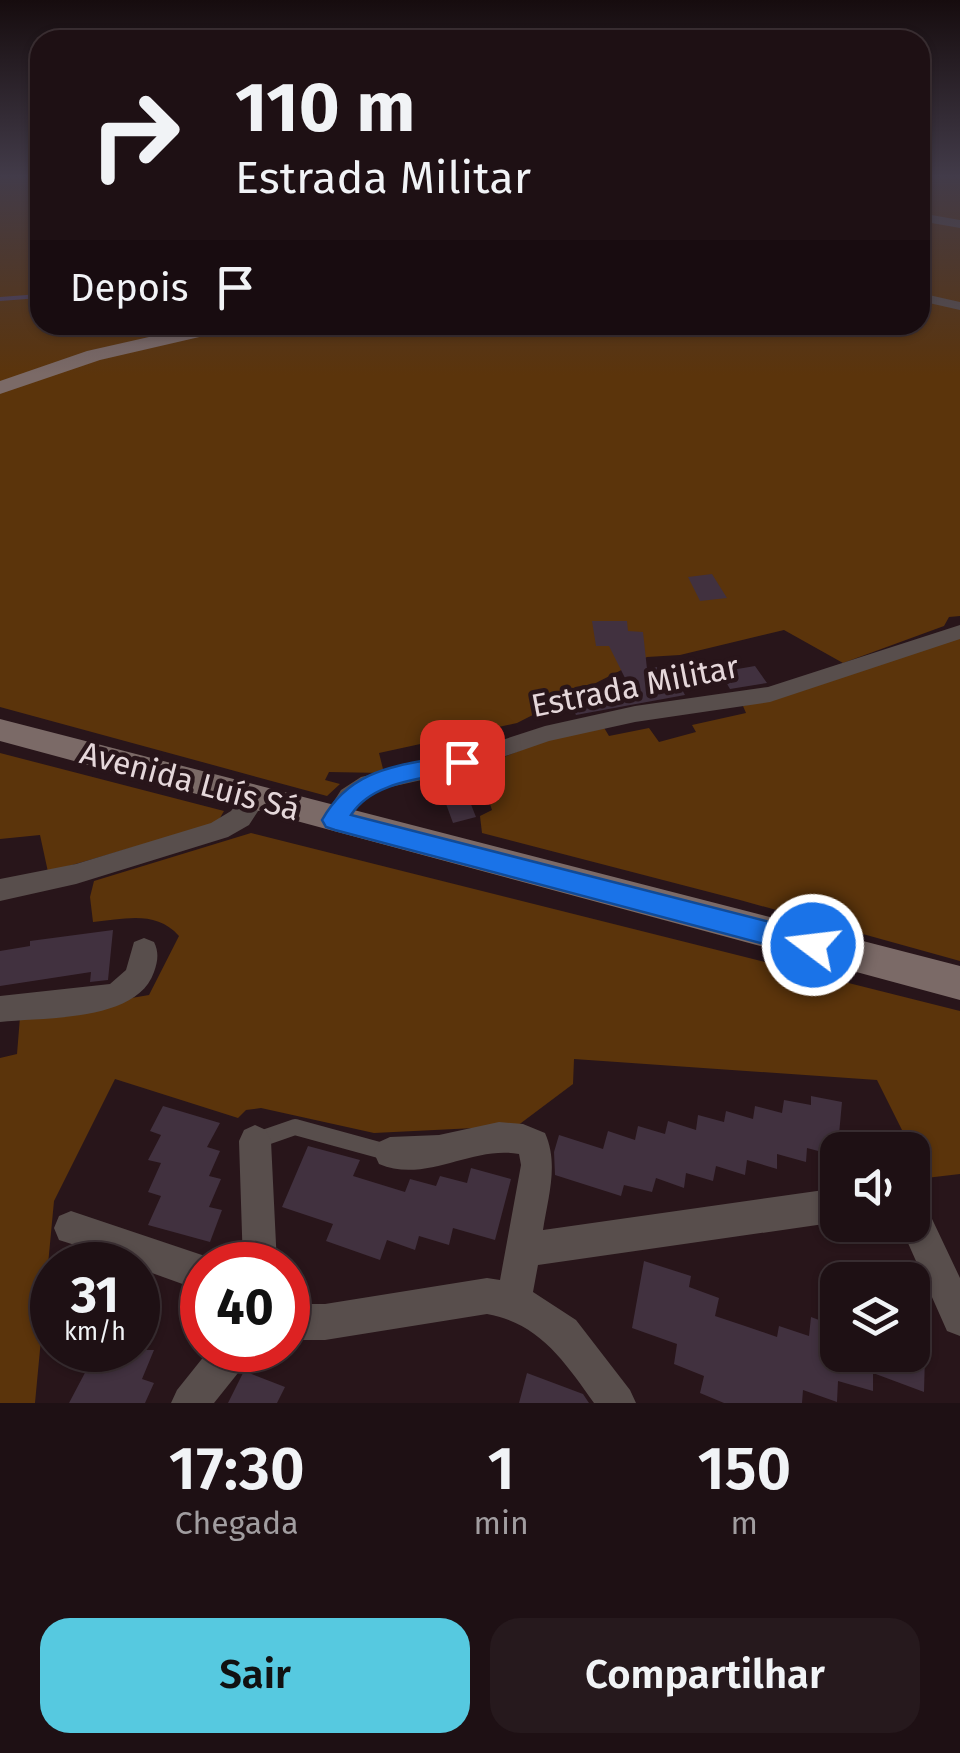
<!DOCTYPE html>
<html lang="pt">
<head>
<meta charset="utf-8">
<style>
	:root { --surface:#1e1014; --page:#26191d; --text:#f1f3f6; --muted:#a19da0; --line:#3c3034; --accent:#56c9e0 }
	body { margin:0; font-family:"Fira Sans",sans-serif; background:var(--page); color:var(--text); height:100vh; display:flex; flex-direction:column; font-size:38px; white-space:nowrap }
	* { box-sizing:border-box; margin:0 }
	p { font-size:32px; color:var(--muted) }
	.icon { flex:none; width:55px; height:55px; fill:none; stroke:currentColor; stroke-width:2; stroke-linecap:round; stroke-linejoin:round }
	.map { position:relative; height:1403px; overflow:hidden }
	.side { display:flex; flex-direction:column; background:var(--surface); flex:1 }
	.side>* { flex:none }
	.hud { position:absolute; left:30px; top:30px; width:900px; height:305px; border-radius:30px; box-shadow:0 2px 8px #0004,0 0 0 2px var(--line); background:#1e1014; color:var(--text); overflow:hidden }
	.controls { position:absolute; left:820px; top:1132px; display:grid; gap:20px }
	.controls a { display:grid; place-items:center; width:110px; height:110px; border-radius:20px; background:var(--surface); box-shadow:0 2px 8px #0004,0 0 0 2px var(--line); font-size:50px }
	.speed { position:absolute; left:30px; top:1242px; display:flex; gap:20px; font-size:50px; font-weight:700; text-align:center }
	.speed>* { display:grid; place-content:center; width:130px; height:130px; border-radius:50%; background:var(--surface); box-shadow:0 2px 8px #0004,0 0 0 2px var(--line); line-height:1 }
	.speed small { font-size:25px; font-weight:400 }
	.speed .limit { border:15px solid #d22; background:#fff; color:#111 }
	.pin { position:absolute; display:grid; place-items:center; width:85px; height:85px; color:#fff; margin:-42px; border-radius:20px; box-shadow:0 5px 15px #0006 }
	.me { position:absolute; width:110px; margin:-55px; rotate:285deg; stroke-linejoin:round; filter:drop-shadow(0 0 8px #0008) }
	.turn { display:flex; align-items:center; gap:35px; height:210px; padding:0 40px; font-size:45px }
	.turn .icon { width:130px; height:130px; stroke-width:2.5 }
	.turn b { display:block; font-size:70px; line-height:85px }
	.then { display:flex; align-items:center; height:95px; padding:0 40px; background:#0003; gap:20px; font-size:38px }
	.eta { display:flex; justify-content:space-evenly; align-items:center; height:170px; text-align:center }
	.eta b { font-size:60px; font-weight:600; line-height:70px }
	.action { display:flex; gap:20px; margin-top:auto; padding:20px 40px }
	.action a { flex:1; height:115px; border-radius:30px; background:var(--accent); color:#111; font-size:40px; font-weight:600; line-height:115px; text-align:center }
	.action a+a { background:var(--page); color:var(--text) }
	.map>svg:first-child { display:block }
	.green { fill:#5b340b }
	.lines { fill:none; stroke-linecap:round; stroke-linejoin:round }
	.stream { stroke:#4e4057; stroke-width:4 }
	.building { fill:#41313f }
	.lane { stroke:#584e4c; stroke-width:16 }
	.street { fill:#584e4c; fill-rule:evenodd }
	.secondary { fill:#7b6a67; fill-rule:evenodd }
	.route { fill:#1a73e8; stroke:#114b97; stroke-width:2.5 }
	.labels { text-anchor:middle; stroke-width:9; stroke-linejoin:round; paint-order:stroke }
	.street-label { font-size:32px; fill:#e5d7da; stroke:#28151a }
</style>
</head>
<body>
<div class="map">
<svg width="960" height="1403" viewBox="0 0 960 1403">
	<rect width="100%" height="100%" fill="#28151a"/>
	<!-- green -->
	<path class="green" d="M 0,178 L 40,178 L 40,325 L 920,325 L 920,178 L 960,178 L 960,616 L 949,617 L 944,626 L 843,663 L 784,630 L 680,655 L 647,657 L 517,723 L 379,753 L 384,773 L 329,772 L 325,780 L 340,784 L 327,796 L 0,707 Z
		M 960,638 L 960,961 L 740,900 L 482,833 L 480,816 L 492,810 L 482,780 L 492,776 L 488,764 L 544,740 L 603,726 L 609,736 L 649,728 L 659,742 L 696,732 L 692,725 L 746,713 L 743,706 Z
		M 0,753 L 224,811 L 217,823 L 48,872 L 40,835 L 0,839 Z
		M 251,833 L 960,1011 L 960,1174 L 926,1178 L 877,1080 L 574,1059 L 573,1084 L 517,1126 L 374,1133 L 261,1108 L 246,1110 L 238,1118 L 115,1079 L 54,1201 L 35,1403 L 0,1403 L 0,1058 L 17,1054 L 20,1017 L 149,995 L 179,936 C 156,910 125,919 93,922 L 90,897 L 94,881 Z"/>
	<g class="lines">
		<!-- stream -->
		<path class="stream" d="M 0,299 L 40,296"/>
	</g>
	<!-- building -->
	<path class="building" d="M 712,574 L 727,598 L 700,601 L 688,577 Z
		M 592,621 L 627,621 L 628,631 L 643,632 L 647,669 L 657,667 L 661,675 L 673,673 L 685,695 L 576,715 L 568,700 L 630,688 L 609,646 L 596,646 Z
		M 755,666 L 767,683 L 730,689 L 720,672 Z
		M 472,775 L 480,794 L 468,797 L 476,817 L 453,823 L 438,782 Z
		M 113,930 L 108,980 L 90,982 L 91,972 L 0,986 L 0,951 L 30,946 L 30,941 Z
		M 811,1096 L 842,1102 L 837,1156 L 807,1148 L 806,1162 L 777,1154 L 777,1169 L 747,1160 L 745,1175 L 716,1166 L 713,1181 L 686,1173 L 684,1188 L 656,1178 L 652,1192 L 624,1185 L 621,1196 L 555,1175 L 554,1152 L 559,1135 L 603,1149 L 608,1131 L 635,1140 L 638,1126 L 665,1134 L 668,1121 L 696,1130 L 698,1115 L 724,1122 L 726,1111 L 753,1119 L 755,1106 L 782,1113 L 784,1100 L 811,1105 Z
		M 163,1106 L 220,1123 L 207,1147 L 220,1151 L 209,1176 L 221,1179 L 209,1207 L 222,1210 L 210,1242 L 148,1225 L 161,1196 L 148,1192 L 161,1163 L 148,1160 L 161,1135 L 150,1131 Z
		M 308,1146 L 360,1160 L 353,1176 L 405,1192 L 410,1179 L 436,1186 L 440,1176 L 467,1183 L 471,1168 L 511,1179 L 495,1240 L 453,1228 L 449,1245 L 419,1236 L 415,1250 L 387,1240 L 380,1260 L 326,1241 L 333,1224 L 282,1207 Z
		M 644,1261 L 691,1276 L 689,1287 L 719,1298 L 715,1316 L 745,1326 L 777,1337 L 779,1326 L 809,1336 L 811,1317 L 838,1327 L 838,1355 L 925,1355 L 924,1392 L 873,1373 L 873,1391 L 838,1381 L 837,1402 L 803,1390 L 802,1403 L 724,1403 L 700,1393 L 704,1376 L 674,1364 L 677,1344 L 632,1328 Z
		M 97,1350 L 154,1350 L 142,1379 L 154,1383 L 145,1403 L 69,1403 Z
		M 244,1371 L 285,1387 L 277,1403 L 228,1403 Z
		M 527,1373 L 583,1394 L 589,1403 L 519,1403 Z"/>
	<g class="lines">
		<!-- lane -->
		<path class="lane" d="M 255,1141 L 295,1127 L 390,1153"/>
		<!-- street -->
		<path class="street" d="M 920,213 L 960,220 L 960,228 L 920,221 Z
			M 920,293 L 960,302 L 960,310 L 920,301 Z
			M 960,625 L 960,639 L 770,702 L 635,722 L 549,741 L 462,771 L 377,790 L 359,802 L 344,827 L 326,827 L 322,820 L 341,790 L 361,777 L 459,754 L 545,726 L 635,706 L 768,687 Z
			M 254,790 L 263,792 L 266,799 L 249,825 L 228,837 L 76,884 L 0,901 L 0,879 L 76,864 L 211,823 L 231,811 L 245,792 Z
			M 144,938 L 154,942 C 159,952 158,961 154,972 C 137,1022 45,1017 0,1022 L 0,996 L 110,984 L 126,970 L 134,942 Z
			M 499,1122 L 523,1124 L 545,1133 C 559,1164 548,1197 543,1230 L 838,1188 L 838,1222 L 538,1265 L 533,1292 L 576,1320 L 630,1390 L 636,1403 L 594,1403 C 565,1362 539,1323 487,1314 L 325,1340 L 288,1340 L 288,1304 L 325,1304 L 487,1278 L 500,1280 L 521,1165 L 519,1154 C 472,1145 426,1184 379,1164 L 374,1153 L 379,1142 L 390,1137 L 439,1135 Z
			M 255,1125 L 266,1130 L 271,1141 L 277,1265 L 243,1265 L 239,1141 L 244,1130 Z
			M 912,1197 L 924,1202 L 960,1278 L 960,1336 L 947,1331 L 900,1225 L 912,1225 Z
			M 71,1211 L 202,1255 L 216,1265 L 202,1265 L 202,1291 L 138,1268 L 138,1265 L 59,1240 L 54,1228 L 59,1216 Z
			M 209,1350 L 251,1350 L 246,1363 L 214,1403 L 171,1403 L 177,1390 Z"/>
		<!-- secondary -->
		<path class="secondary" d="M 202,325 L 236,325 L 234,329 L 100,360 L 0,394 L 0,381 L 87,351 Z
			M 0,719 L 960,966 L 960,1000 L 0,741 Z"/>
	</g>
	<!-- sky -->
	<linearGradient id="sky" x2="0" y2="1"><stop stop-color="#160c0e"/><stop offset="0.47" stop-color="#423b49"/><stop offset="1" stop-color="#423b49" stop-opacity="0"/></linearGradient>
	<rect width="960" height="375" fill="url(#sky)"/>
	<!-- route -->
	<path class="route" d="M 462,753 L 471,755 L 474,762 L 471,768 C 433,779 374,778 351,815 L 813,933 L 823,936 L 827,945 L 823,953 L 813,957 L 335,830 L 326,827 L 322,820 C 353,764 405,766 462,753 Z"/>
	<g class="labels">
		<!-- street labels -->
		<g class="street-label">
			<text transform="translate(635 686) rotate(-11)" y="11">Estrada Militar</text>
			<text transform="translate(190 781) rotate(15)" y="11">Avenida Luís Sá</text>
		</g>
	</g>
</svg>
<div class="controls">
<a><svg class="icon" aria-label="sound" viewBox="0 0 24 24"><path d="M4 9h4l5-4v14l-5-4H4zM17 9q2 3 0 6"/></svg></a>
<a><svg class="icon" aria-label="layers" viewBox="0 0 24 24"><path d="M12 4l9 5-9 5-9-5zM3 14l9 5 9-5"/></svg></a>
</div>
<div class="speed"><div>31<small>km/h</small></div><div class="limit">40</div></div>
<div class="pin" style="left:462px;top:762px;background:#d93025"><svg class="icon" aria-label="arrive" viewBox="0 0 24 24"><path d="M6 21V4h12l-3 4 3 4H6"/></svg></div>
<svg class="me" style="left:813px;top:945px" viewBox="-20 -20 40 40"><circle r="17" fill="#1a73e8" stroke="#fff" stroke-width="3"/><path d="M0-11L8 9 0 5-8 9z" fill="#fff"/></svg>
<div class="hud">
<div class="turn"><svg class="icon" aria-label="right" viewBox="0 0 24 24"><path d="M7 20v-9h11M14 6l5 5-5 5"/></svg><div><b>110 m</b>Estrada Militar</div></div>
<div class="then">Depois<svg class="icon" aria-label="arrive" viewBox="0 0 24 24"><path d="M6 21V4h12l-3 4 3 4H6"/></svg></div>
</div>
</div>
<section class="side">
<div class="eta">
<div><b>17:30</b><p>Chegada</p></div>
<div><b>1</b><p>min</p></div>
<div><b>150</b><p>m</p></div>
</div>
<div class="action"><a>Sair</a><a>Compartilhar</a></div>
</section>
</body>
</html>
